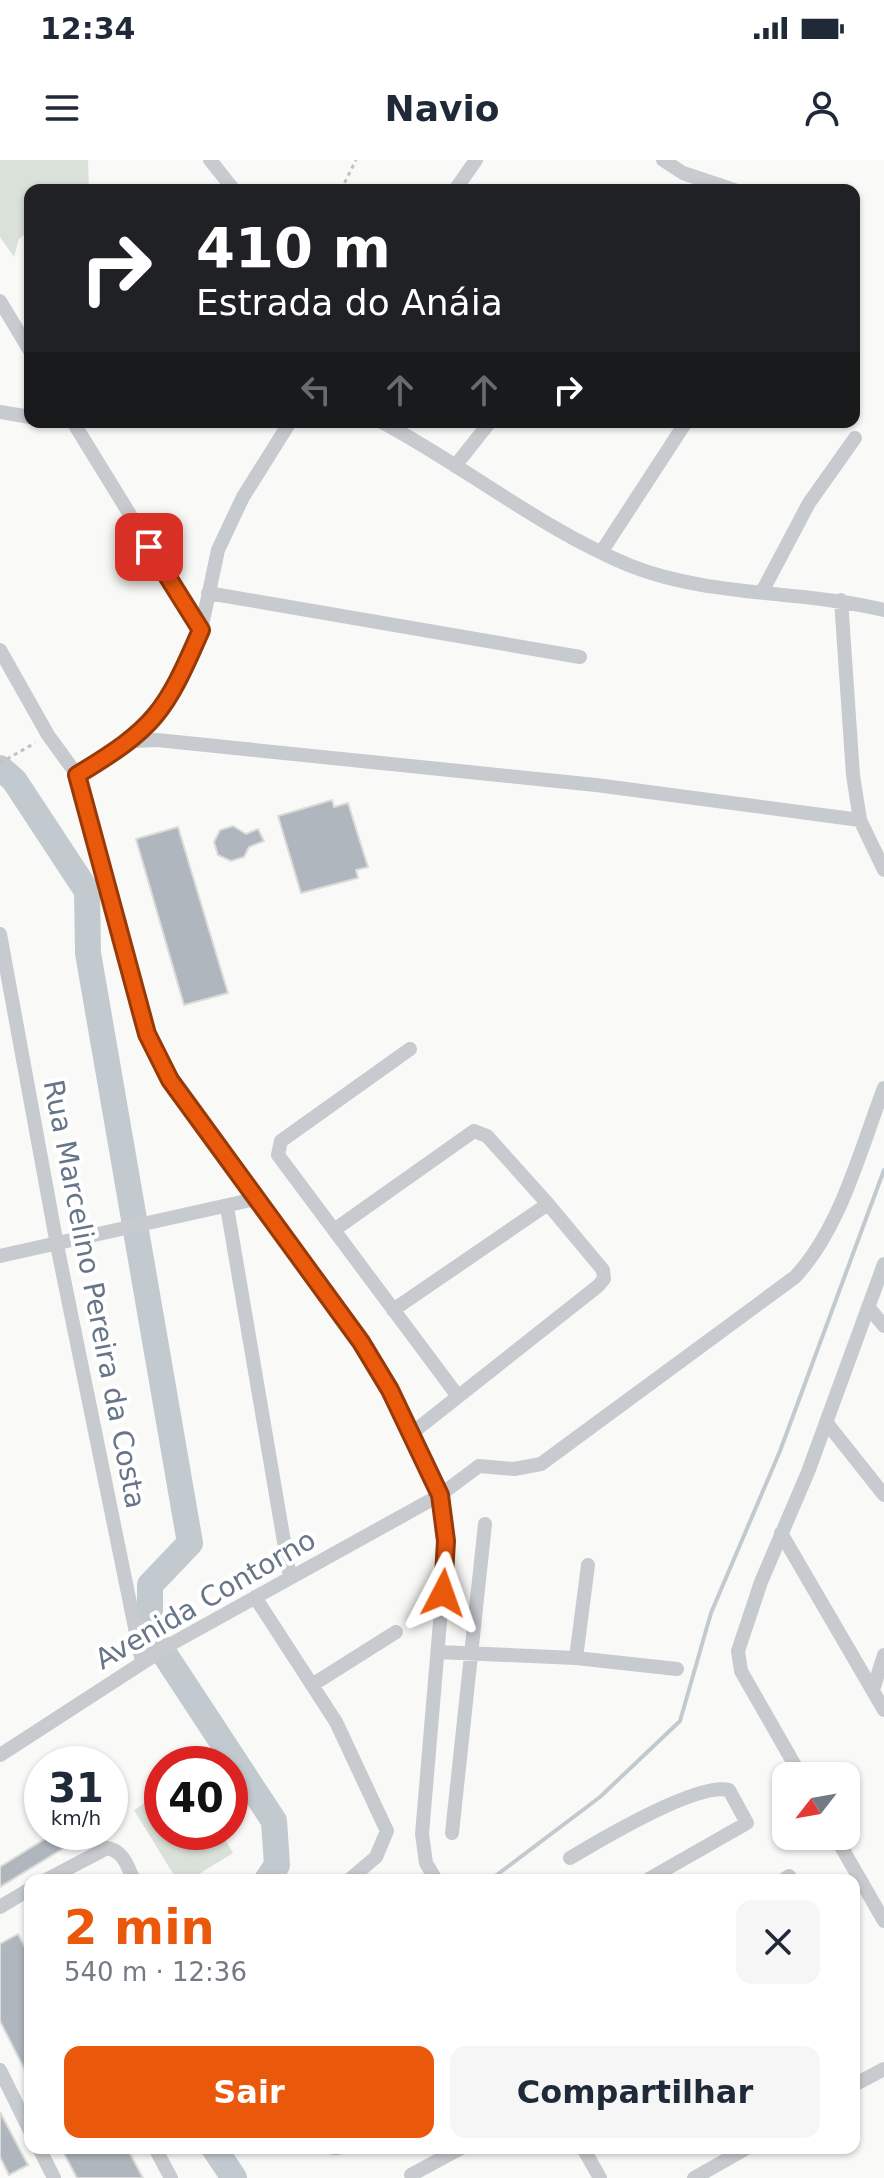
<!DOCTYPE html>
<html lang="pt">
<head>
<meta charset="utf-8">
<style>
	:root { --surface:#fff; --page:#f6f6f7; --text:#1f2937; --muted:#747a83; --accent:#ea580c }
	body { margin:0; font-family:"DejaVu Sans",sans-serif; background:var(--page); color:var(--text); height:100vh; display:flex; flex-direction:column; font-size:30px; white-space:nowrap }
	* { box-sizing:border-box; margin:0 }
	p { font-size:26px; color:var(--muted) }
	.icon { flex:none; width:44px; height:44px; fill:none; stroke:currentColor; stroke-width:2; stroke-linecap:round; stroke-linejoin:round }
	.map { position:relative; flex:1; overflow:hidden }
	.panel { position:absolute; left:24px; top:1714px; width:836px; height:280px; display:flex; flex-direction:column; background:var(--surface); border-radius:16px; box-shadow:0 2px 6px #0004 }
	.panel>* { flex:none }
	.guide { position:absolute; left:24px; top:24px; width:836px; height:244px; border-radius:16px; box-shadow:0 2px 6px #0004; background:#202124; color:#fff; overflow:hidden }
	.needle { width:52px; rotate:239deg }
	.controls { position:absolute; left:772px; top:1602px; display:grid; gap:16px }
	.controls a { display:grid; place-items:center; width:88px; height:88px; border-radius:16px; background:var(--surface); box-shadow:0 2px 6px #0004; font-size:40px }
	.speed { position:absolute; left:24px; top:1586px; display:flex; gap:16px; font-size:40px; font-weight:700; text-align:center }
	.speed>* { display:grid; place-content:center; width:104px; height:104px; border-radius:50%; background:var(--surface); box-shadow:0 2px 6px #0004; line-height:1 }
	.speed small { font-size:20px; font-weight:400 }
	.speed .limit { border:12px solid #d22; background:#fff; color:#111 }
	.pin { position:absolute; display:grid; place-items:center; width:68px; height:68px; color:#fff; margin:-34px; border-radius:16px; box-shadow:0 4px 12px #0006 }
	.me { position:absolute; width:88px; margin:-44px; rotate:4deg; stroke-linejoin:round; filter:drop-shadow(0 0 6px #0008) }
	.turn { display:flex; align-items:center; gap:28px; height:168px; padding:0 40px; font-size:36px }
	.turn .icon { width:104px; height:104px; stroke-width:2.5 }
	.turn b { display:block; font-size:56px; line-height:68px }
	.lanes { display:flex; align-items:center; height:76px; padding:0 40px; background:#0003; justify-content:center; gap:40px; direction:ltr }
	.lanes .off { opacity:.35 }
	.round { display:grid; place-items:center; flex:none; width:84px; height:84px; border-radius:16px; background:var(--page) }
	.headline { display:flex; align-items:center; justify-content:space-between; height:136px; padding:0 40px }
	h1 { font-size:48px; font-weight:600; line-height:60px; color:var(--accent) }
	.cta { display:flex; gap:16px; margin-top:auto; padding:16px 40px }
	.cta a { flex:1; height:92px; border-radius:16px; background:var(--accent); color:#fff; font-size:32px; font-weight:600; line-height:92px; text-align:center }
	.cta a+a { background:var(--page); color:var(--text) }
	.status { display:flex; justify-content:space-between; align-items:center; height:56px; padding:0 40px; background:var(--surface); direction:ltr }
	.status svg { height:22px; fill:currentColor }
	header { display:flex; justify-content:space-between; align-items:center; height:104px; padding:0 40px; background:var(--surface); font-size:36px; font-weight:600 }
	.map>svg:first-child { display:block }
	.green { fill:#dae1d8 }
	.lines { fill:none; stroke-linecap:round; stroke-linejoin:round }
	.stream { stroke:#c2cad0; stroke-width:4 }
	.river { stroke:#c2cad0; stroke-width:26 }
	.building { fill:#b0b6be; stroke:#dbdbd9; stroke-width:2 }
	.path { stroke:#c0c2c5; stroke-width:3; stroke-dasharray:4 4; stroke-linecap:butt }
	.minor { stroke:#c7cace; stroke-width:14 }
	.route-casing { stroke:#983908; stroke-width:20 }
	.route { stroke:#ea580c; stroke-width:14 }
	.labels { text-anchor:middle; stroke-width:8; stroke-linejoin:round; paint-order:stroke }
	.street-label { font-size:28px; fill:#677589; stroke:#fff }
</style>
</head>
<body>
<div class="status"><b>12:34</b><svg viewBox="0 0 49 12"><path d="M0 12V9h3v3zM5 12V6h3v6zM10 12V3h3v9zM15 12V0h3v12zM26 1h20v11H26zM47 4h2v5h-2z"/></svg></div>
<header><svg class="icon" aria-label="menu" viewBox="0 0 24 24"><path d="M4 6h16M4 12h16M4 18h16"/></svg>Navio<svg class="icon" aria-label="person" viewBox="0 0 24 24"><circle cx="12" cy="8" r="4"/><path d="M4 21q1-7 8-7t8 7"/></svg></header>
<div class="map">
<svg width="884" height="2018" viewBox="0 0 884 2018">
	<rect width="100%" height="100%" fill="#f9f9f7"/>
	<!-- green -->
	<path class="green" d="M 0,0 L 88,0 L 89,30 L 30,30 L 30,70 L 19,79 L 14,97 L 0,77 Z
		M 162,1632 L 162,1672 L 221,1672 L 233,1693 L 189,1720 L 177,1720 L 134,1650 Z"/>
	<g class="lines">
		<!-- stream -->
		<path class="stream" d="M 490,1720 L 600,1637 L 680,1561 L 711,1453 L 780,1291 L 884,1010"/>
		<!-- river -->
		<path class="river" d="M 0,608 L 14,620 L 87,731 L 88,793 L 190,1383 L 150,1425 L 150,1472 L 274,1661 L 277,1705 L 267,1720
			M 214,1988 L 234,2018"/>
	</g>
	<!-- building -->
	<path class="building" d="M 332,640 L 334,647 L 348,643 L 368,707 L 356,710 L 358,718 L 301,733 L 278,656 Z
		M 233,666 L 246,674 L 258,669 L 264,681 L 249,687 L 244,697 L 231,701 L 218,695 L 214,682 L 220,670 Z
		M 178,667 L 228,833 L 184,845 L 136,679 Z
		M 56,1672 L 90,1672 L 0,1727 L 0,1707 Z
		M 18,1774 L 30,1797 L 30,1920 L 0,1861 L 0,1784 Z
		M 0,1952 L 28,2005 L 9,2015 L 0,1997 Z
		M 61,1988 L 127,1988 L 143,2018 L 77,2018 Z"/>
	<g class="lines">
		<!-- path -->
		<path class="path" d="M 341,30 L 356,0
			M 0,603 L 35,583"/>
		<!-- minor -->
		<path class="minor" d="M 210,0 L 234,30
			M 663,0 L 683,13 L 734,30
			M 455,30 L 476,0
			M 0,141 L 30,191
			M 0,252 L 30,257
			M 73,262 L 201,470
			M 290,262 L 243,337 L 218,390 L 201,470 L 175,530 L 156,558 L 134,581 L 77,615 L 140,859 L 170,920 L 361,1182 L 390,1230 L 440,1335 L 445,1403 L 422,1674 L 426,1703 L 436,1720
			M 382,262 C 466,307 543,370 631,406 C 709,437 802,430 884,450
			M 455,306 L 490,262
			M 602,391 L 686,262
			M 763,430 L 809,343 L 855,278
			M 208,433 L 580,497
			M 841,440 L 853,615 L 860,660 L 884,710
			M 0,490 L 48,575 L 77,615
			M 134,581 L 157,580 L 596,625 L 860,660
			M 0,774 L 57,1085 L 142,1502
			M 410,889 L 281,981 L 278,995 L 457,1235
			M 227,1047 L 290,1417
			M 334,1070 L 474,971 L 487,976 L 548,1044
			M 0,1096 L 255,1039
			M 869,1148 L 884,1166
			M 393,1150 L 548,1044 L 603,1110 L 604,1119 L 598,1126 L 412,1273
			M 826,1262 L 884,1335
			M 781,1373 L 884,1550
			M 255,1437 L 336,1562 L 387,1671 L 376,1697 L 349,1720
			M 438,1492 L 576,1498 L 677,1509
			M 576,1498 L 588,1405
			M 312,1525 L 396,1472
			M 873,1530 L 884,1495
			M 0,1595 L 173,1483 L 440,1335 L 479,1306 L 514,1309 L 541,1304 L 795,1117 C 841,1068 860,990 884,928
			M 801,1616 L 741,1511 L 738,1491 L 761,1422 L 808,1312 L 884,1104
			M 452,1673 L 485,1364
			M 835,1676 L 884,1761
			M 570,1698 C 600,1680 697,1622 729,1630 L 747,1663 L 647,1720
			M 46,1720 L 107,1688 C 124,1691 127,1706 134,1720
			M 783,1720 L 789,1716 L 792,1720
			M 0,1747 L 30,1729
			M 0,1910 L 30,1971
			M 854,1925 L 884,1909
			M 39,1988 L 54,2018
			M 155,1988 L 171,2018
			M 333,1988 L 338,1988
			M 583,1988 L 600,2018
			M 411,2015 L 461,1988
			M 694,2018 L 747,1988"/>
	</g>
	<g class="lines">
		<!-- route casing -->
		<g class="route-casing">
			<path id="route" d="M 149,387 L 201,470 C 165,553 155,568 77,615 L 147,874 L 170,920 L 361,1182 L 390,1230 L 440,1335 L 446,1381 L 443,1433"/>
		</g>
		<!-- route -->
		<use href="#route" class="route"/>
	</g>
	<g class="labels">
		<!-- street labels -->
		<g class="street-label">
			<text transform="translate(95 1134) rotate(79)" y="10">Rua Marcelino Pereira da Costa</text>
			<text transform="translate(205 1439) rotate(-30)" y="10">Avenida Contorno</text>
		</g>
	</g>
</svg>
<div class="controls">
<a><svg class="needle" viewBox="-14 -14 28 28"><path d="M0-13l5 13h-10z" fill="#e53935"/><path d="M0 13l5-13h-10z" fill="#747a83"/></svg></a>
</div>
<div class="speed"><div>31<small>km/h</small></div><div class="limit">40</div></div>
<div class="pin" style="left:149px;top:387px;background:#d93025"><svg class="icon" aria-label="arrive" viewBox="0 0 24 24"><path d="M6 21V4h12l-3 4 3 4H6"/></svg></div>
<svg class="me" style="left:443px;top:1433px" viewBox="-20 -20 40 40"><path d="M0-17L14 15 0 8-14 15z" fill="#ea580c" stroke="#fff" stroke-width="4"/></svg>
<div class="guide">
<div class="turn"><svg class="icon" aria-label="right" viewBox="0 0 24 24"><path d="M7 20v-9h11M14 6l5 5-5 5"/></svg><div><b>410 m</b>Estrada do Anáia</div></div>
<div class="lanes"><svg class="icon off" aria-label="left" viewBox="0 0 24 24"><path d="M17 20v-9H6M10 6l-5 5 5 5"/></svg><svg class="icon off" aria-label="ahead" viewBox="0 0 24 24"><path d="M12 20V5M6 11l6-6 6 6"/></svg><svg class="icon off" aria-label="ahead" viewBox="0 0 24 24"><path d="M12 20V5M6 11l6-6 6 6"/></svg><svg class="icon" aria-label="right" viewBox="0 0 24 24"><path d="M7 20v-9h11M14 6l5 5-5 5"/></svg></div>
</div>
<section class="panel">
<div class="headline"><div><h1>2 min</h1><p>540 m · 12:36</p></div><a class="round"><svg class="icon" aria-label="close" viewBox="0 0 24 24"><path d="M6 6l12 12M18 6L6 18"/></svg></a></div>
<div class="cta"><a>Sair</a><a>Compartilhar</a></div>
</section>
</div>
</body>
</html>
